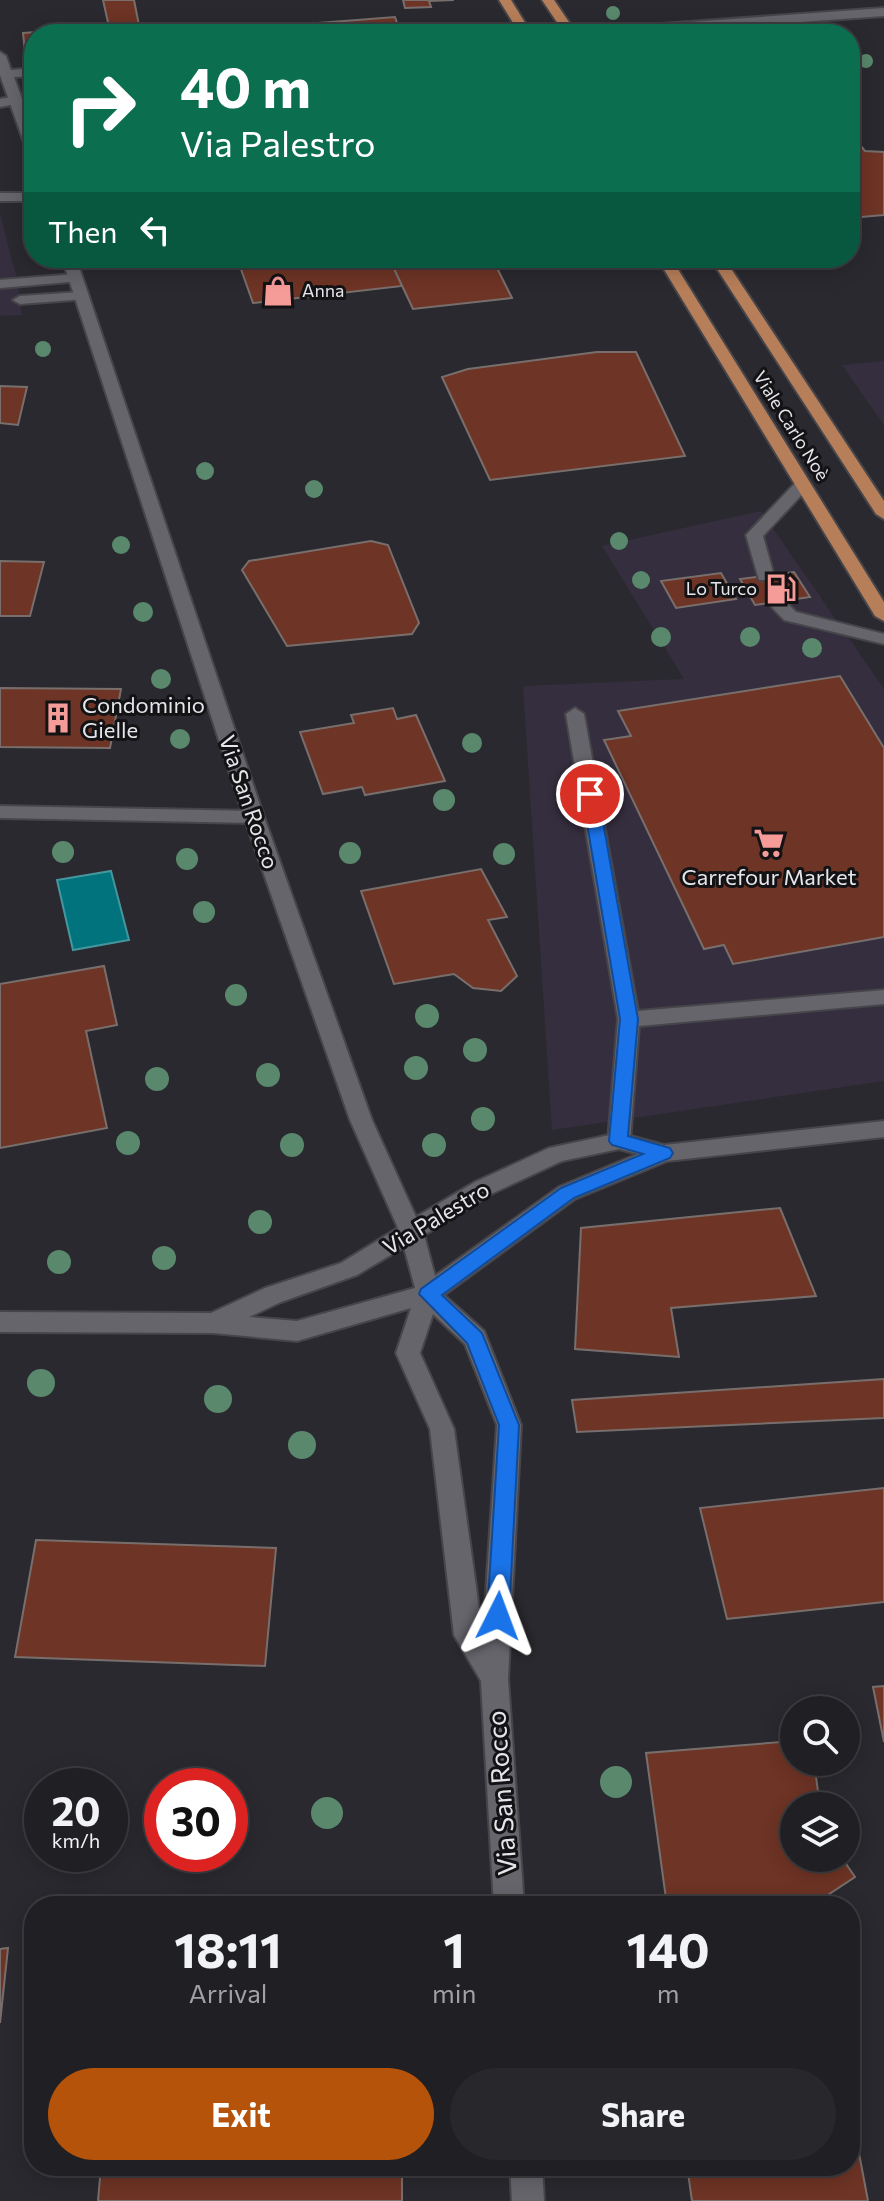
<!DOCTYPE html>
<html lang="en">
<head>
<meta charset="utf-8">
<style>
	:root { --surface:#201f23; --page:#28272b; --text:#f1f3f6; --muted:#a2a2a6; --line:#3d3d41; --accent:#b45309 }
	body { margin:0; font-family:Commissioner,sans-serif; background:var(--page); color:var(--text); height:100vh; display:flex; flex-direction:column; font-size:30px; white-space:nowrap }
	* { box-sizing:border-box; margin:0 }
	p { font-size:26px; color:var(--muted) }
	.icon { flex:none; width:44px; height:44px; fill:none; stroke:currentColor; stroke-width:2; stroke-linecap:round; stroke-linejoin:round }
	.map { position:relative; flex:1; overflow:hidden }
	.side { position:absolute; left:24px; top:1896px; width:836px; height:280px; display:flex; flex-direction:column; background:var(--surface); border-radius:32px; box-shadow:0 4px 20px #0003,0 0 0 2px var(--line) }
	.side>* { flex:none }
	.top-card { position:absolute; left:24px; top:24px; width:836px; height:244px; border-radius:32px; box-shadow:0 4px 20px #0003,0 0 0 2px var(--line); background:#0b6e4f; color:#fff; overflow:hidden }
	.buttons { position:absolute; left:780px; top:1696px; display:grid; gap:16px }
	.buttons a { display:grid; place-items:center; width:80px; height:80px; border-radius:50%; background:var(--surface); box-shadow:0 4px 20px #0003,0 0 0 2px var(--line); font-size:40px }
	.speed { position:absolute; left:24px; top:1768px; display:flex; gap:16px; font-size:40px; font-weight:700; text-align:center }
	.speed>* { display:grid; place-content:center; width:104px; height:104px; border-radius:50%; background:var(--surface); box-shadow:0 4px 20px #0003,0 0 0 2px var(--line); line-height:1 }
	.speed small { font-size:20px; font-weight:400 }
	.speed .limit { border:12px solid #d22; background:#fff; color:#111 }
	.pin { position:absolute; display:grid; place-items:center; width:68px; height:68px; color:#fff; margin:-34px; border:4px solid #fff; border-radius:50%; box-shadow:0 2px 8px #0007 }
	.me { position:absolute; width:88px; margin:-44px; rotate:3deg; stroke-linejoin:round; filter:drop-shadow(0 0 6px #0008) }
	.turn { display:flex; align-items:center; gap:28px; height:168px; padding:0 24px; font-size:36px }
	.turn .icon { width:104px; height:104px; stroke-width:2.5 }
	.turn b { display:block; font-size:56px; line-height:68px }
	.then { display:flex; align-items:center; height:76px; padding:0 24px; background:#0003; gap:16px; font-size:30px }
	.eta { display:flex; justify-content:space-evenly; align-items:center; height:136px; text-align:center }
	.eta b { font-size:48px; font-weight:700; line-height:56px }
	.cta { display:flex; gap:16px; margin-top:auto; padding:16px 24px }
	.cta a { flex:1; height:92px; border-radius:48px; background:var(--accent); color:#fff; font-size:32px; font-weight:700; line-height:92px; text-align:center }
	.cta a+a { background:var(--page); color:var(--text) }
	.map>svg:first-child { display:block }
	.commercial { fill:#352e3e }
	.water { fill:#00737d; stroke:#45969e; stroke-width:2 }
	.building { fill:#6e3425; stroke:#786f6d; stroke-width:2 }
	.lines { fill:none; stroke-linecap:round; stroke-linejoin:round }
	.service-casing { stroke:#46454a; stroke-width:4 }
	.minor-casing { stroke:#46454a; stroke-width:4 }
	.primary-casing { stroke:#46454a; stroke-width:4 }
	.service { fill:#67656c; fill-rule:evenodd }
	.minor { fill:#67656c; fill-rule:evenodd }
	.primary { fill:#b67e59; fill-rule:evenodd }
	.tree { fill:#59886c }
	.route { fill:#1a73e8; stroke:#114b97; stroke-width:2 }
	.labels { text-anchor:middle; stroke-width:6; stroke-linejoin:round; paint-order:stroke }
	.far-poi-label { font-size:18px; fill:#e6e6ea; stroke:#131215; text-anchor:start }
	.far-street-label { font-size:18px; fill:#e6e6ea; stroke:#131215 }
	.poi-label { font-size:22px; fill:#e6e6ea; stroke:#131215; text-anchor:start }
	.street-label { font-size:22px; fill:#e6e6ea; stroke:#131215 }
	.near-street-label { font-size:26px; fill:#e6e6ea; stroke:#131215 }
</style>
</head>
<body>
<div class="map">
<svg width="884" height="2201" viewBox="0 0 884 2201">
	<rect width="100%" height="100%" fill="#2a292f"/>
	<!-- commercial -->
	<path class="commercial" d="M 0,214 L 16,275 L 22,315 L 0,316 Z
		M 884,361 L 884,425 L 842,365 Z
		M 761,511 L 884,689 L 884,1081 L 552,1130 L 523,686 L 684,679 L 602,546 Z"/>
	<!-- water -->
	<path class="water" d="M 111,871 L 129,940 L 73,950 L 57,880 Z"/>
	<!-- building -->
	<path class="building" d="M 103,0 L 134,0 L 139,25 L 109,27 Z
		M 403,0 L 454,0 L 429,1 L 431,7 L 405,8 Z
		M 395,17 L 401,34 L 310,34 L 306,24 Z
		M 236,23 L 239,34 L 193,34 L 192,26 Z
		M 139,25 L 141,34 L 34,34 L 34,61 L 26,61 L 23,33 Z
		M 860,145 L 865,151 L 884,152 L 884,215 L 850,218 L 850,146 Z
		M 237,258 L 389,258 L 402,286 L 253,303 Z
		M 389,258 L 492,258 L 512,298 L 413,309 Z
		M 597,352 L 636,352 L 685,456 L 490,480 L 442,377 L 468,369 Z
		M 0,386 L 27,387 L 18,425 L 0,423 Z
		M 371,541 L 388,545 L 419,623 L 412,634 L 287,646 L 242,570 L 249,561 Z
		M 0,561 L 44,562 L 30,616 L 0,616 Z
		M 794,572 L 810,597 L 755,605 L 740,579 Z
		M 721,573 L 736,599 L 676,608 L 661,581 Z
		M 840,676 L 884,748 L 884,937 L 733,964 L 724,945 L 704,949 L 604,740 L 631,736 L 618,711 Z
		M 0,688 L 121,689 L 110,748 L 0,747 Z
		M 393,708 L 397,719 L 416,715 L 445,781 L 365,795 L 362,787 L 323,794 L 300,732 L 354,723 L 351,715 Z
		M 481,869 L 507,917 L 488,920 L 517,976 L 501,991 L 473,988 L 454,974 L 394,984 L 361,891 Z
		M 104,966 L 117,1025 L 86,1031 L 107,1128 L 0,1148 L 0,984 Z
		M 780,1208 L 816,1296 L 671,1308 L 679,1357 L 575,1349 L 581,1228 Z
		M 884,1379 L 884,1418 L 577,1432 L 572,1400 Z
		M 884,1488 L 884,1602 L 727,1619 L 700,1508 Z
		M 36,1540 L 276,1548 L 265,1666 L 15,1657 Z
		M 884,1686 L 884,1742 L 873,1687 Z
		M 794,1741 L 794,1762 L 814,1762 L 820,1806 L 794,1806 L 794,1858 L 842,1858 L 855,1877 L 811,1906 L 667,1906 L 646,1753 Z
		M 8,1948 L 0,2023 L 0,1949 Z
		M 850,2105 L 868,2201 L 692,2201 L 687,2166 L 850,2166 Z
		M 101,2166 L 402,2166 L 402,2201 L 98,2201 Z"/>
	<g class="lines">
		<!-- service casing -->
		<g class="service-casing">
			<path id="service" d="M 16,96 L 21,97 L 21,103 L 0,107 L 0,99 Z
				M 0,193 L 34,193 L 34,201 L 0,201 Z
				M 75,274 L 80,275 L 80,281 L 0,288 L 0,280 Z
				M 81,292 L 86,293 L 86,299 L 20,304 L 13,300 L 20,296 Z
				M 803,479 L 811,484 L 809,487 L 763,536 L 774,576 L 771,580 L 759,580 L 746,535 L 797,481 Z
				M 776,597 L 782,598 L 796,612 L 884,634 L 884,644 L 784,620 L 767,602 Z
				M 575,708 L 584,714 L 638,1011 L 884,990 L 884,1004 L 639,1026 L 630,1141 L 627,1147 L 619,1149 L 611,1147 L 608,1141 L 618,1019 L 566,714 Z
				M 0,806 L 254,811 L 264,817 L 254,823 L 0,818 Z"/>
		</g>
		<!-- minor casing -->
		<g class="minor-casing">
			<path id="minor" d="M 884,8 L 884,16 L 630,34 L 572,34 L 578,30 Z
				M 0,52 L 6,56 L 11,70 L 34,68 L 34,76 L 14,77 L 34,132 L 34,155 L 27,151 L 0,75 Z
				M 62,258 L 76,258 L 264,817 L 372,1120 L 416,1217 L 475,1182 L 549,1148 L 619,1133 L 664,1145 L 884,1121 L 884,1137 L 667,1161 L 575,1199 L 444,1295 L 484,1331 L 521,1425 L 508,1679 L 524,1906 L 494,1906 L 481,1681 L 454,1635 L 430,1429 L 396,1353 L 411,1308 L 297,1341 L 213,1333 L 0,1332 L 0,1312 L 211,1313 L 265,1288 L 341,1263 L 398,1228 L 350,1120 L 244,817 ZM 619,1149 L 638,1154 L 559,1187 L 435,1276 L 424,1235 L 491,1194 L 562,1161 ZM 404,1247 L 415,1288 L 297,1321 L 249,1317 L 281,1302 L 357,1275 ZM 433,1314 L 465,1344 L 497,1425 L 483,1637 L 454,1429 L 420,1353 Z
				M 510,2166 L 542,2166 L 544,2201 L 512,2201 Z"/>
		</g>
		<!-- primary casing -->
		<g class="primary-casing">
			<path id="primary" d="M 499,0 L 511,0 L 532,34 L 520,34 Z
				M 542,0 L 554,0 L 577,34 L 565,34 Z
				M 657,258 L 671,258 L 884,602 L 884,621 L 875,616 Z
				M 710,258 L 724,258 L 884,501 L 884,519 L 876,514 Z"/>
		</g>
		<!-- service -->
		<use href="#service" class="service"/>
		<!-- minor -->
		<use href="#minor" class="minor"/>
		<!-- primary -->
		<use href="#primary" class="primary"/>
	</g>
	<!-- trees -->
	<g class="tree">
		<circle cx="613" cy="13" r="7"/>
		<circle cx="866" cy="61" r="7"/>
		<circle cx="43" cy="349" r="8"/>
		<circle cx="205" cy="471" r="9"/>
		<circle cx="314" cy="489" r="9"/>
		<circle cx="619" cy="541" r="9"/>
		<circle cx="121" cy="545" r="9"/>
		<circle cx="641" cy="580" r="9"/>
		<circle cx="143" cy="612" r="10"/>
		<circle cx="661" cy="637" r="10"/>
		<circle cx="750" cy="637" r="10"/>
		<circle cx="812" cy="648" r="10"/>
		<circle cx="161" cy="679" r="10"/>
		<circle cx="180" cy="739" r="10"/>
		<circle cx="472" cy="743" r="10"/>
		<circle cx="444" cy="800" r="11"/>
		<circle cx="63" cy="852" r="11"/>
		<circle cx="350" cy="853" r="11"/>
		<circle cx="504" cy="854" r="11"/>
		<circle cx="187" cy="859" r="11"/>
		<circle cx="204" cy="912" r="11"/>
		<circle cx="236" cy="995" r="11"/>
		<circle cx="427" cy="1016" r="12"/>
		<circle cx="475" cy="1050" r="12"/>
		<circle cx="416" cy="1068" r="12"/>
		<circle cx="268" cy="1075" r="12"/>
		<circle cx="157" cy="1079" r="12"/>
		<circle cx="483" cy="1119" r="12"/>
		<circle cx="128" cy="1143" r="12"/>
		<circle cx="292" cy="1145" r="12"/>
		<circle cx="434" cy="1145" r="12"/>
		<circle cx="260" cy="1222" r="12"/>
		<circle cx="164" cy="1258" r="12"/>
		<circle cx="59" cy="1262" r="12"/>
		<circle cx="41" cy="1383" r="14"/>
		<circle cx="218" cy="1399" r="14"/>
		<circle cx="302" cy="1445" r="14"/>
		<circle cx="616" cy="1782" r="16"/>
		<circle cx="327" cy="1813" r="16"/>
	</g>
	<!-- route -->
	<path class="route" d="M 590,789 L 598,794 L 638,1019 L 628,1136 L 670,1148 L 673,1153 L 670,1158 L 574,1198 L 442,1295 L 482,1333 L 519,1425 L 509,1616 L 506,1623 L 498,1626 L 490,1623 L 487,1616 L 499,1425 L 467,1343 L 419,1294 L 421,1289 L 561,1188 L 643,1154 L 612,1145 L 609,1141 L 620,1019 L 582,794 Z"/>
	<!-- icons -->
	<defs>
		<g id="shop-bare" transform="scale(2.4)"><path d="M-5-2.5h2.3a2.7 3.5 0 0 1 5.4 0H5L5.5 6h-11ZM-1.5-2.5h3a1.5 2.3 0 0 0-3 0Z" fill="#f59b98" stroke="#131215" stroke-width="2.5" paint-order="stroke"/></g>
		<g id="fuel-bare" transform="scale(2.4)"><path d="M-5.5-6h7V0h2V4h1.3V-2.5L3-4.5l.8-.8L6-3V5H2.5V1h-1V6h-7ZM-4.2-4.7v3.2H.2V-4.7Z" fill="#f59b98" stroke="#131215" stroke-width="2.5" paint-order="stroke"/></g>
		<g id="building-bare" transform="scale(2.4)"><path d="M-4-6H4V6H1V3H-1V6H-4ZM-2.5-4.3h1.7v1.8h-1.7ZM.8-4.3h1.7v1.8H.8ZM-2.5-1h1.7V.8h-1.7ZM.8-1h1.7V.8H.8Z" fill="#f59b98" stroke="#131215" stroke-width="2.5" paint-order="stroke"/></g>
		<g id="supermarket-bare" transform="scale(2.4)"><path d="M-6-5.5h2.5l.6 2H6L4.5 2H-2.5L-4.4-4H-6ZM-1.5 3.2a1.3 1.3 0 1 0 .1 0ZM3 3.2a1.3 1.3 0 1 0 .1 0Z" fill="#f59b98" stroke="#131215" stroke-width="2.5" paint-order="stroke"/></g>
	</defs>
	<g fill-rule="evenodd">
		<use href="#shop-bare" x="278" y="291"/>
		<use href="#fuel-bare" x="781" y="589"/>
		<use href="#building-bare" x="58" y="718"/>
		<use href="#supermarket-bare" x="769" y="843"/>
	</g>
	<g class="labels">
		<!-- far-poi labels -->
		<g class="far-poi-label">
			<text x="302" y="297">Anna</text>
			<text x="757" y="595" text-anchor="end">Lo Turco</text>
		</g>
		<!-- far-street labels -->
		<g class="far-street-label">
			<text transform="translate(791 426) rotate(58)" y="6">Viale Carlo Noè</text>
		</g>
		<!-- poi labels -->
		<g class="poi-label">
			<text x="82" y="713">Condominio<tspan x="82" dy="25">Gielle</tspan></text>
			<text x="769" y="885" text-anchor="middle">Carrefour Market</text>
		</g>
		<!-- street labels -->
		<g class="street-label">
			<text transform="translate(249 802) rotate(71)" y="8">Via San Rocco</text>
			<text transform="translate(436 1218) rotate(-31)" y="8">Via Palestro</text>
		</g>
		<!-- near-street labels -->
		<g class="near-street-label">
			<text transform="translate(502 1793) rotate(-94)" y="9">Via San Rocco</text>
		</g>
	</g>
</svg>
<div class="buttons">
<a><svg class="icon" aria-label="search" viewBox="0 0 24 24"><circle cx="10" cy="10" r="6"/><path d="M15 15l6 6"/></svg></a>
<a><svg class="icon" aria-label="layers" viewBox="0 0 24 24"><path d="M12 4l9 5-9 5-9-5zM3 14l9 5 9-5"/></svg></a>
</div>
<div class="speed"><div>20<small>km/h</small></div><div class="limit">30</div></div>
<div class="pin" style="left:590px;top:794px;background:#d93025"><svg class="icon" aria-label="arrive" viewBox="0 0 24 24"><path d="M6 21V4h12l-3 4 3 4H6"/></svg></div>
<svg class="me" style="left:498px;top:1616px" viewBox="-20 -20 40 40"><path d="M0-17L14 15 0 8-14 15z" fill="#1a73e8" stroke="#fff" stroke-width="4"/></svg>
<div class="top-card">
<div class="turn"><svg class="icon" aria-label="right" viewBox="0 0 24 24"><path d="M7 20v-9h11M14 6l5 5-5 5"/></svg><div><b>40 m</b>Via Palestro</div></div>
<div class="then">Then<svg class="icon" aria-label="left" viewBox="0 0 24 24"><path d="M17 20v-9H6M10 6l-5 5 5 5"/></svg></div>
</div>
<section class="side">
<div class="eta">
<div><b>18:11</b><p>Arrival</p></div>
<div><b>1</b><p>min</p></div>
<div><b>140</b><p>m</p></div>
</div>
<div class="cta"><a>Exit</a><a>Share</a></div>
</section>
</div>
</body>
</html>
